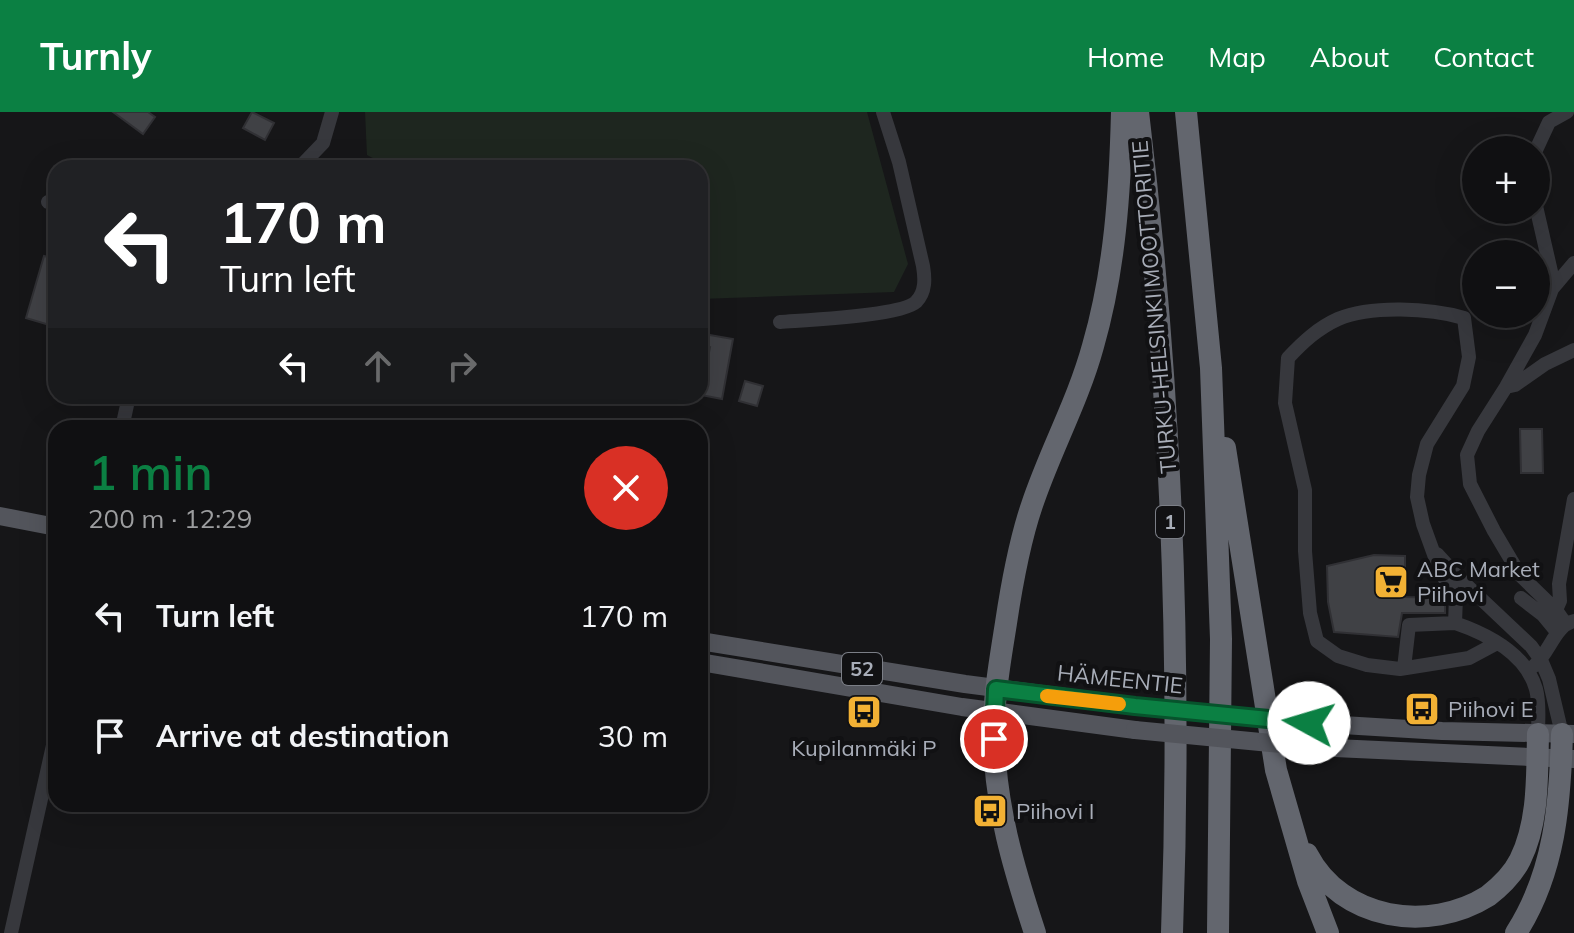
<!DOCTYPE html>
<html lang="en">
<head>
<meta charset="utf-8">
<style>
	:root { --surface:#101012; --page:#19191b; --text:#f1f3f6; --muted:#9c9d9f; --line:#303032; --accent:#0b8043 }
	body { margin:0; font-family:Mulish,sans-serif; background:var(--page); color:var(--text); height:100vh; display:flex; flex-direction:column; font-size:30px; white-space:nowrap }
	* { box-sizing:border-box; margin:0 }
	p { font-size:26px; color:var(--muted) }
	.icon { flex:none; width:44px; height:44px; fill:none; stroke:currentColor; stroke-width:2; stroke-linecap:round; stroke-linejoin:round }
	.map { position:relative; flex:1; overflow:hidden }
	.details { position:absolute; left:48px; top:308px; width:660px; height:392px; display:flex; flex-direction:column; background:var(--surface); border-radius:24px; box-shadow:0 8px 32px #0002,0 0 0 2px var(--line) }
	.details>* { flex:none }
	.guide { position:absolute; left:48px; top:48px; width:660px; height:244px; border-radius:24px; box-shadow:0 8px 32px #0002,0 0 0 2px var(--line); background:#202124; color:#fff; overflow:hidden }
	.controls { position:absolute; left:1462px; top:24px; display:grid; gap:16px }
	.controls a { display:grid; place-items:center; width:88px; height:88px; border-radius:50%; background:var(--surface); box-shadow:0 8px 32px #0002,0 0 0 2px var(--line); font-size:40px }
	.pin { position:absolute; display:grid; place-items:center; width:68px; height:68px; color:#fff; margin:-34px; border:4px solid #fff; border-radius:50%; box-shadow:0 2px 8px #0007 }
	.me { position:absolute; width:88px; margin:-44px; rotate:276deg; stroke-linejoin:round; filter:drop-shadow(0 0 6px #0008) }
	.turn { display:flex; align-items:center; gap:28px; height:168px; padding:0 40px; font-size:36px }
	.turn .icon { width:104px; height:104px; stroke-width:2.5 }
	.turn b { display:block; font-size:56px; line-height:68px }
	.lanes { display:flex; align-items:center; height:76px; padding:0 40px; background:#0003; justify-content:center; gap:40px; direction:ltr }
	.lanes .off { opacity:.35 }
	.round { display:grid; place-items:center; flex:none; width:84px; height:84px; border-radius:42px; background:var(--page) }
	.overview { display:flex; align-items:center; justify-content:space-between; height:136px; padding:0 40px }
	h1 { font-size:48px; font-weight:600; line-height:60px; color:var(--accent) }
	ul { padding:0; list-style:none }
	li { display:flex; align-items:center; gap:24px; height:120px; padding:0 40px }
	li div { flex:1 }
	li b { display:block; font-size:30px }
	li em { font-style:normal }
	header { display:flex; align-items:center; gap:48px; box-sizing:border-box; height:112px; padding:0 40px; background:var(--accent); color:#fff }
	header strong { font-size:38px }
	nav { display:flex; gap:44px; margin-inline-start:auto; font-size:28px }
	.map>svg:first-child { display:block }
	.green { fill:#1e261f }
	.building { fill:#404145; stroke:#303034; stroke-width:2 }
	.lines { fill:none; stroke-linecap:round; stroke-linejoin:round }
	.minor { stroke:#37383d; stroke-width:14 }
	.major { stroke:#53555c; stroke-width:18 }
	.highway { stroke:#63666e; stroke-width:22 }
	.major-bridge { stroke:#53555c; stroke-width:18 }
	.route-casing { stroke:#07532c; stroke-width:20 }
	.route { stroke:#0b8043; stroke-width:14 }
	.slow { stroke:#f59e0b; stroke-width:14 }
	.labels { text-anchor:middle; stroke-width:8; stroke-linejoin:round; paint-order:stroke }
	.shield { fill:#111113; stroke:#7b7e86; stroke-width:2 }
	.shield-label { font-size:20px; font-weight:bold; fill:#a8adb8 }
	.street-label { font-size:22px; fill:#a8adb8; stroke:#111113 }
	.poi-label { font-size:22px; fill:#a8adb8; stroke:#111113; text-anchor:start }
</style>
</head>
<body>
<header>
<strong>Turnly</strong>
<nav><a>Home</a><a>Map</a><a>About</a><a>Contact</a></nav>
</header>
<div class="map">
<svg width="1574" height="821" viewBox="0 0 1574 821">
	<rect width="100%" height="100%" fill="#161618"/>
	<!-- green -->
	<path class="green" d="M 365,0 L 867,0 L 908,152 L 894,180 L 700,187 L 700,56 L 392,56 L 367,43 Z"/>
	<!-- building -->
	<path class="building" d="M 113,0 L 148,0 L 155,5 L 143,22 Z
		M 252,0 L 274,11 L 265,28 L 243,16 Z
		M 44,144 L 56,147 L 56,177 L 51,193 L 56,195 L 56,215 L 26,206 Z
		M 704,222 L 733,227 L 722,287 L 701,283 L 710,235 L 701,234 Z
		M 745,269 L 763,274 L 757,294 L 739,289 Z
		M 1520,317 L 1542,317 L 1543,361 L 1521,361 Z
		M 1374,443 L 1405,444 L 1405,485 L 1445,486 L 1445,501 L 1402,501 L 1398,525 L 1334,520 L 1328,490 L 1327,454 Z"/>
	<g class="lines">
		<!-- minor -->
		<path class="minor" d="M 1536,38 L 1549,10 L 1567,0
			M 299,56 L 323,31 L 332,0
			M 48,90 L 56,92
			M 1536,94 L 1552,164 L 1552,177 L 1535,223 L 1506,275 L 1478,319 L 1467,343 L 1470,372 L 1494,419 L 1520,463 L 1556,498 L 1565,511
			M 1552,177 L 1574,151
			M 780,210 C 805,208 901,204 916,190 C 926,180 925,166 923,154 L 899,50 L 883,0
			M 1506,275 L 1515,273 L 1545,252 L 1574,238
			M 122,316 L 129,284
			M 1437,442 L 1459,466 L 1531,534 L 1541,548 L 1549,567 L 1562,622
			M 1521,486 L 1543,503 L 1557,520
			M 1556,498 L 1560,489 L 1559,472 L 1574,387
			M 1497,531 L 1469,546 L 1400,557 L 1367,553 L 1338,544 L 1317,529 L 1310,501 L 1305,439 L 1305,378 L 1285,291 L 1288,246 C 1303,230 1318,216 1338,207 C 1371,193 1430,196 1464,206 L 1469,245 L 1463,274 L 1427,332 L 1419,363 L 1417,385 L 1423,412 L 1440,459 L 1456,485 L 1455,511 C 1487,522 1526,542 1536,577 C 1540,592 1538,607 1538,622
			M 1534,554 C 1550,540 1555,513 1574,509
			M 1404,556 L 1409,513 L 1455,511
			M 11,821 L 56,620"/>
		<!-- major -->
		<path class="major" d="M 0,404 L 56,415
			M 700,529 L 965,572 L 1135,594
			M 700,550 L 962,595 L 1135,618
			M 1309,611 L 1442,619 L 1574,622
			M 1313,635 L 1574,647"/>
		<!-- highway -->
		<path class="highway" d="M 1138,0 C 1171,272 1182,547 1172,821
			M 1186,0 L 1211,256 L 1221,527 L 1218,821
			M 1225,336 L 1276,658 L 1308,769 L 1328,821
			M 1307,742 C 1342,809 1429,821 1488,784 C 1501,774 1513,762 1520,748 C 1539,710 1537,663 1538,622
			M 1035,821 C 1014,757 995,694 994,626 C 993,587 1000,549 1006,511 C 1012,471 1019,431 1032,393 C 1050,339 1078,289 1093,234 C 1115,158 1120,79 1122,0
			M 1516,821 C 1555,760 1560,692 1562,622"/>
		<!-- major-bridge -->
		<path class="major-bridge" d="M 1135,594 L 1309,611
			M 1135,618 L 1313,635"/>
	</g>
	<g class="lines">
		<!-- route casing -->
		<g class="route-casing">
			<path id="route" d="M 994,627 L 996,577 L 1135,594 L 1309,611"/>
		</g>
		<!-- route -->
		<use href="#route" class="route"/>
		<!-- slow -->
		<path class="slow" d="M 1047,584 L 1119,592"/>
	</g>
	<!-- icons -->
	<defs>
		<g id="supermarket-square" transform="scale(1.8)"><rect x="-9" y="-9" width="18" height="18" rx="4" fill="#f2b134" stroke="#111113"/><path d="M-6-5.5h2.5l.6 2H6L4.5 2H-2.5L-4.4-4H-6ZM-1.5 3.2a1.3 1.3 0 1 0 .1 0ZM3 3.2a1.3 1.3 0 1 0 .1 0Z" fill="#111"/></g>
		<g id="bus-square" transform="scale(1.8)"><rect x="-9" y="-9" width="18" height="18" rx="4" fill="#f2b134" stroke="#111113"/><path d="M-5-6H5V4H4V6H2V4H-2V6H-4V4H-5ZM-3.5-4V0h7V-4ZM-3.5 1.2v1.5H-2V1.2ZM2 1.2v1.5H3.5V1.2Z" fill="#111"/></g>
	</defs>
	<g fill-rule="evenodd">
		<use href="#supermarket-square" x="1391" y="470"/>
		<use href="#bus-square" x="1422" y="597"/>
		<use href="#bus-square" x="864" y="600"/>
		<use href="#bus-square" x="990" y="699"/>
	</g>
	<g class="labels">
		<!-- shield labels -->
		<g class="shield">
			<rect x="1156" y="394" width="28" height="32" rx="6"/>
			<rect x="842" y="541" width="40" height="32" rx="6"/>
		</g>
		<g class="shield-label">
			<text x="1170" y="417">1</text>
			<text x="862" y="564">52</text>
		</g>
		<!-- street labels -->
		<g class="street-label">
			<text transform="translate(1154 195) rotate(-95)" y="8">TURKU-HELSINKI MOOTTORITIE</text>
			<text transform="translate(1120 567) rotate(6)" y="8">HÄMEENTIE</text>
		</g>
		<!-- poi labels -->
		<g class="poi-label">
			<text x="1417" y="465">ABC Market<tspan x="1417" dy="25">Piihovi</tspan></text>
			<text x="1448" y="605">Piihovi E</text>
			<text x="864" y="644" text-anchor="middle">Kupilanmäki P</text>
			<text x="1016" y="707">Piihovi I</text>
		</g>
	</g>
</svg>
<div class="controls">
<a>+</a>
<a>−</a>
</div>
<div class="pin" style="left:994px;top:627px;background:#d93025"><svg class="icon" aria-label="arrive" viewBox="0 0 24 24"><path d="M6 21V4h12l-3 4 3 4H6"/></svg></div>
<svg class="me" style="left:1309px;top:611px" viewBox="-20 -20 40 40"><circle r="19" fill="#fff"/><path d="M0-13L10 11 0 6-10 11z" fill="#0b8043"/></svg>
<div class="guide">
<div class="turn"><svg class="icon" aria-label="left" viewBox="0 0 24 24"><path d="M17 20v-9H6M10 6l-5 5 5 5"/></svg><div><b>170 m</b>Turn left</div></div>
<div class="lanes"><svg class="icon" aria-label="left" viewBox="0 0 24 24"><path d="M17 20v-9H6M10 6l-5 5 5 5"/></svg><svg class="icon off" aria-label="ahead" viewBox="0 0 24 24"><path d="M12 20V5M6 11l6-6 6 6"/></svg><svg class="icon off" aria-label="right" viewBox="0 0 24 24"><path d="M7 20v-9h11M14 6l5 5-5 5"/></svg></div>
</div>
<section class="details">
<div class="overview"><div><h1>1 min</h1><p>200 m · 12:29</p></div><a class="round" style="background:#d93025;color:#fff"><svg class="icon" aria-label="close" viewBox="0 0 24 24"><path d="M6 6l12 12M18 6L6 18"/></svg></a></div>
<ul>
<li><svg class="icon" aria-label="left" viewBox="0 0 24 24"><path d="M17 20v-9H6M10 6l-5 5 5 5"/></svg><div><b>Turn left</b></div><em>170 m</em></li>
<li><svg class="icon" aria-label="arrive" viewBox="0 0 24 24"><path d="M6 21V4h12l-3 4 3 4H6"/></svg><div><b>Arrive at destination</b></div><em>30 m</em></li>
</ul>
</section>
</div>
</body>
</html>
